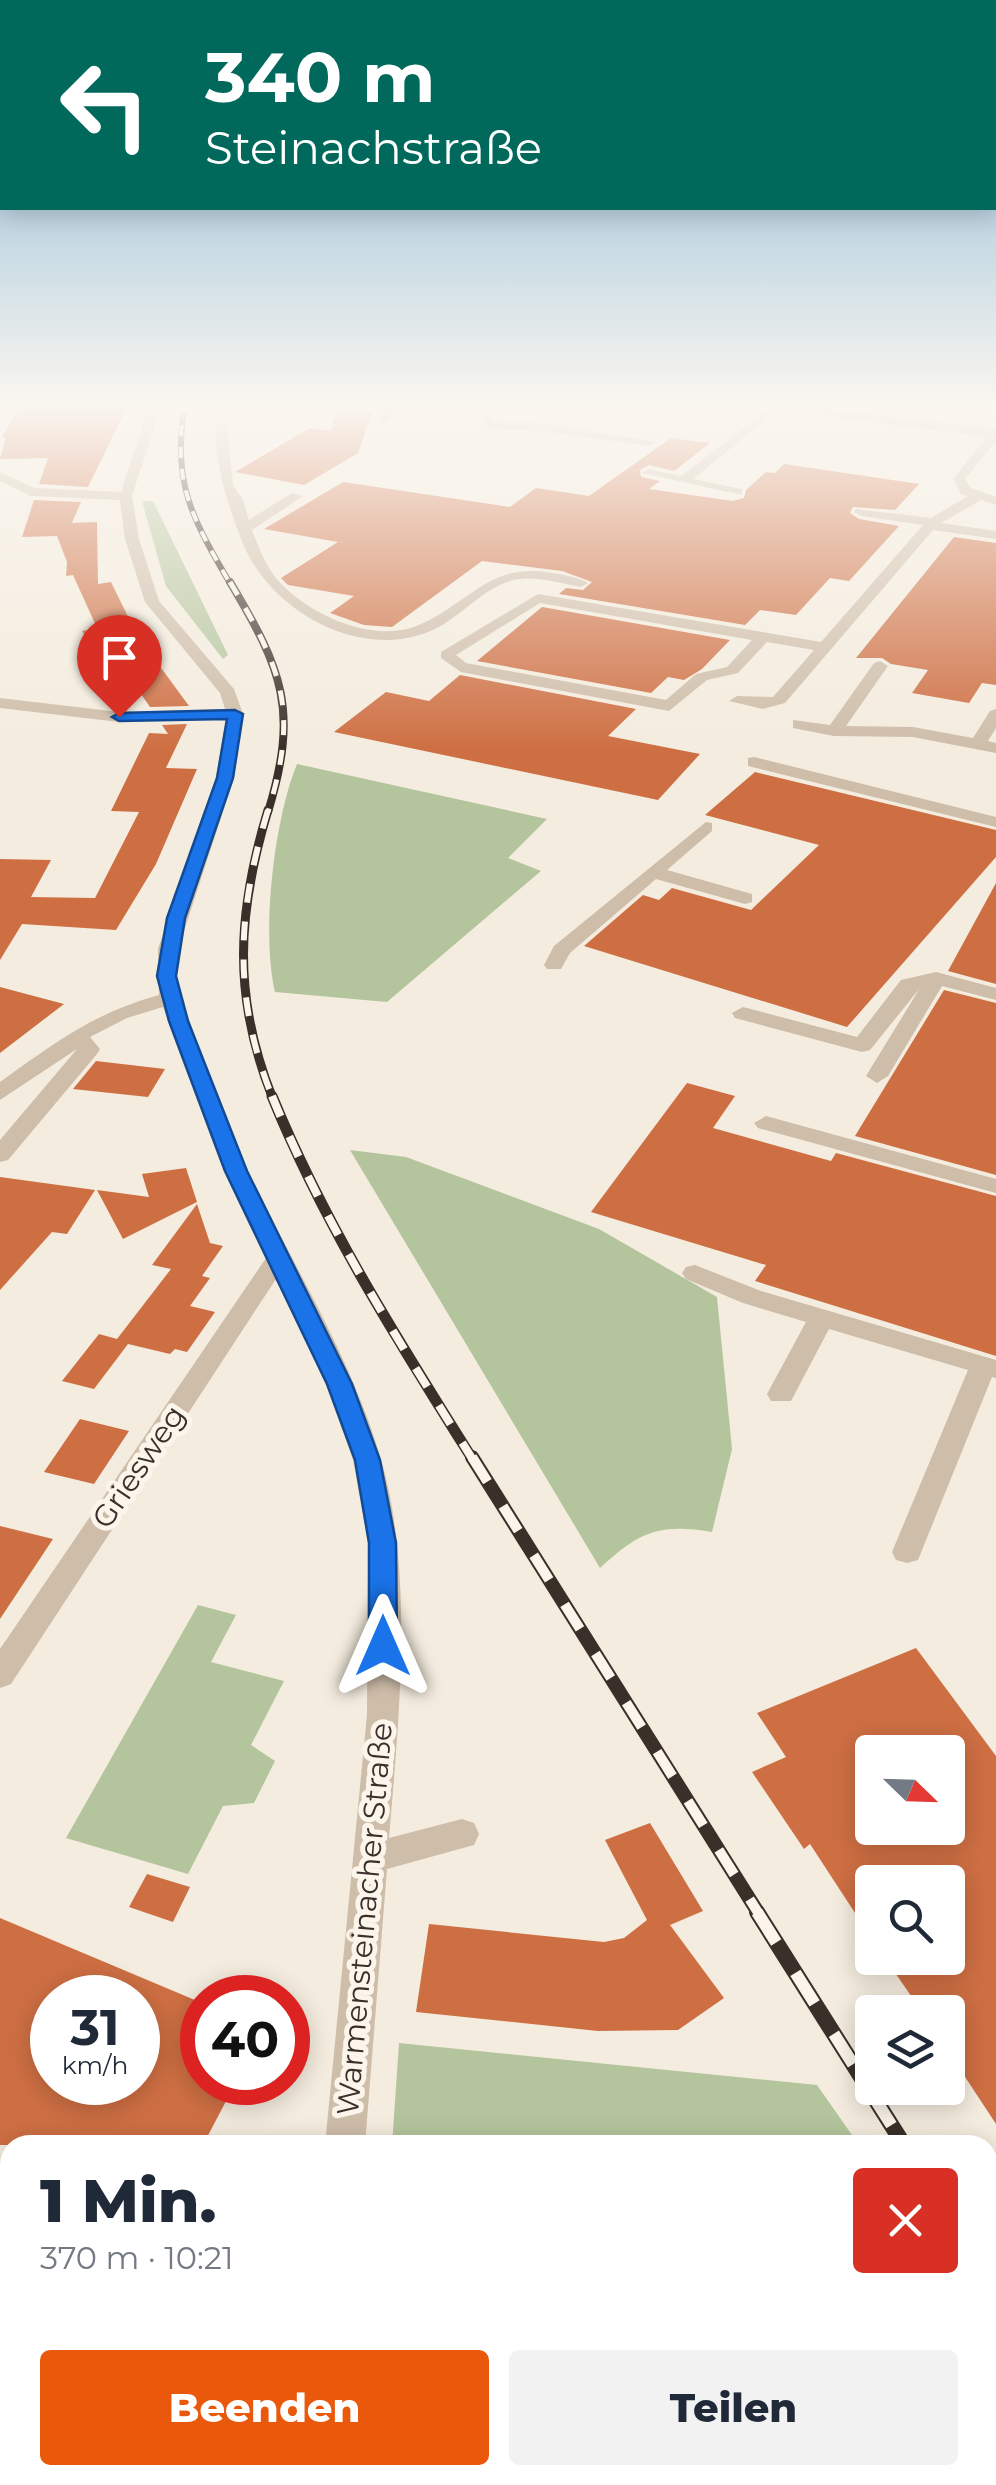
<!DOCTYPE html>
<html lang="de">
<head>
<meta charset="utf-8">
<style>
	:root { --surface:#fff; --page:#f2f2f3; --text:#1f2937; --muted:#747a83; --accent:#ea580c }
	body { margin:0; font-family:Montserrat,sans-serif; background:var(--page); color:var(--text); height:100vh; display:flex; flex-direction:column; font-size:38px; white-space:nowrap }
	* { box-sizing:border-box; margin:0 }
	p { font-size:32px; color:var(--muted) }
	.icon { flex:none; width:55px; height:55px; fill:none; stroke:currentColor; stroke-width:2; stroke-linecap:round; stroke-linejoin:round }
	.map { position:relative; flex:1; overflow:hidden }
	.details { position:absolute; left:0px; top:2135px; width:998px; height:350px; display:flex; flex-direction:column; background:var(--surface); border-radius:30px 30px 0 0; box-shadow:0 5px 25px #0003 }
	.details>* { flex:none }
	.top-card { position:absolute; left:0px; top:0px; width:998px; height:210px; box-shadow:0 5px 25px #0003; background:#00695c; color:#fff; overflow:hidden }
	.needle { width:65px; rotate:113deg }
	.controls { position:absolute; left:855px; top:1735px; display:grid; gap:20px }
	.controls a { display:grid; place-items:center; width:110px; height:110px; border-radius:10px; background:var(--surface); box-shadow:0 5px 25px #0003; font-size:50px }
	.speed { position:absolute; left:30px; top:1975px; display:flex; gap:20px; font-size:50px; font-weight:700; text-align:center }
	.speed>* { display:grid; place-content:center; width:130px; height:130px; border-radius:50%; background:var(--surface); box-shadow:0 5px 25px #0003; line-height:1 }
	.speed small { font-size:25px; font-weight:400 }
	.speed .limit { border:15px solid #d22; background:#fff; color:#111 }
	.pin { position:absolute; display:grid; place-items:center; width:85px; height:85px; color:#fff; margin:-102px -42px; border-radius:50% 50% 50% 0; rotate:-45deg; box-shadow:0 0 10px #0007 }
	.pin .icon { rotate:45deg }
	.me { position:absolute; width:110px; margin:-55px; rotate:0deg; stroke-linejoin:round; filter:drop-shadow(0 0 8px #0008) }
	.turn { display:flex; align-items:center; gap:35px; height:210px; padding:0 40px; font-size:45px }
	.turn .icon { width:130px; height:130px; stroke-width:2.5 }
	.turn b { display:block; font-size:70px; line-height:85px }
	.round { display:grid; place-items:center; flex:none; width:105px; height:105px; border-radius:10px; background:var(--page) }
	.summary { display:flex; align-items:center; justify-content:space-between; height:170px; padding:0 40px }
	h1 { font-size:60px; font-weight:800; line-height:75px }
	.primary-button { display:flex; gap:20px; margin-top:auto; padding:20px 40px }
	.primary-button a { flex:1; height:115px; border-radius:10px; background:var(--accent); color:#fff; font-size:40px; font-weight:800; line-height:115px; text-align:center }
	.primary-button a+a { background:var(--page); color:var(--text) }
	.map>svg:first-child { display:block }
	.green { fill:#b4c59d }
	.building { fill:#ce6f43; fill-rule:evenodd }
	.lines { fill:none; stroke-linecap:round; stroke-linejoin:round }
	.minor { fill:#cebda9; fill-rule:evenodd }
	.rail-far5-casing { stroke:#3a3029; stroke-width:6 }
	.rail-far4-casing { stroke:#3a3029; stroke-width:8 }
	.rail-far3-casing { stroke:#3a3029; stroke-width:9 }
	.rail-far2-casing { stroke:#3a3029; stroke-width:11 }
	.rail-far1-casing { stroke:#3a3029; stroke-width:14 }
	.rail-casing { stroke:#3a3029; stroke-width:16 }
	.rail-far5 { stroke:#fbf5eb; stroke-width:4; stroke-dasharray:11; stroke-linecap:butt }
	.rail-far4 { stroke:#fbf5eb; stroke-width:5; stroke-dasharray:15; stroke-linecap:butt }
	.rail-far3 { stroke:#fbf5eb; stroke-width:6; stroke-dasharray:19; stroke-linecap:butt }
	.rail-far2 { stroke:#fbf5eb; stroke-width:8; stroke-dasharray:22; stroke-linecap:butt }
	.rail-far1 { stroke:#fbf5eb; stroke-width:10; stroke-dasharray:29; stroke-linecap:butt }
	.rail { stroke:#fbf5eb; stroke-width:12; stroke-dasharray:36; stroke-linecap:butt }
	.route { fill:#1a73e8; stroke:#114b97; stroke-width:2.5 }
	.labels { text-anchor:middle; stroke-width:10; stroke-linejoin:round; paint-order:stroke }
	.street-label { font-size:30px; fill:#3a3029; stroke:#fbf5eb }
</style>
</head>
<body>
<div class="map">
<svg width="996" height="2485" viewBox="0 0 996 2485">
	<rect width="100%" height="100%" fill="#f4ecde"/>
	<!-- green -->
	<path class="green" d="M 142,501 L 153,501 L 228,655 L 223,659 L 166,586 Z
		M 297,764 L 547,819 L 508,858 L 541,871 L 387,1002 L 275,992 C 261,933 274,820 297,764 Z
		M 350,1150 L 406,1157 L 599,1229 L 717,1297 L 732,1449 L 712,1532 C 659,1523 639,1532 600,1568 Z
		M 198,1605 L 236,1615 L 211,1662 L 284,1681 L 251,1745 L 275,1761 L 254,1803 L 223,1806 L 188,1874 L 66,1838 Z
		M 399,2043 L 817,2085 L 859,2145 L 392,2145 Z"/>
	<!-- building -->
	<path class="building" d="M 22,403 L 129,403 L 88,487 L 39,484 L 48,458 L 0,459 L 6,437 L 2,437 Z
		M 336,412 L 372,412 L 358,453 L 304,485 L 235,472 L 310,428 L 331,431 Z
		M 671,438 L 710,443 L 674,471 L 649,465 L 640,470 L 641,477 L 660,481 L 649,489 L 733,501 L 744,498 L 746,490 L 766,472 L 775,473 L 784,464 L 919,484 L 895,510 L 853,507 L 850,513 L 859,519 L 899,526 L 849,581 L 830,578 L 796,615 L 760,610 L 745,625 L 559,594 L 566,588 L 583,590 L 592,582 L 562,571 L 482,561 L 392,627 L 364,625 L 330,613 L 354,596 L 288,585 L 281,578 L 338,542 L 264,529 L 343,482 L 510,507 L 536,488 L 589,496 Z
		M 34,500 L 81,502 L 72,523 L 97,522 L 98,584 L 111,582 L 137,635 L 189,706 L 150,707 L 127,674 L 109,676 L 82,631 L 97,628 L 73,575 L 66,576 L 67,562 L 57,536 L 22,537 Z
		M 954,537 L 996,543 L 996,685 L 982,683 L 969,703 L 912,693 L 928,670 L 891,664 L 882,658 L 856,658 Z
		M 542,607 L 730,640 L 702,669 L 684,680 L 668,677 L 651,693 L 477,661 Z
		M 460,675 L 636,709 L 608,736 L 700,754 L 658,800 L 334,732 L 386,692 L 429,701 Z
		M 187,724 L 166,768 L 197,769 L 156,864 L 116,930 L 22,924 L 0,960 L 0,859 L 51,860 L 31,897 L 95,898 L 139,812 L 111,811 L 149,733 L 168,734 L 162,725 Z
		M 755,772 L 996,830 L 996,857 L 847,1027 L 584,946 L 643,895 L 659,900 L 672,888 L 751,910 L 819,845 L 705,815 Z
		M 996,883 L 996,984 L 948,971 Z
		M 0,987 L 64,1004 L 0,1053 Z
		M 944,990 L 996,1003 L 996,1175 L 855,1136 Z
		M 96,1061 L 165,1069 L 148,1097 L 73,1089 Z
		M 687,1083 L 735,1096 L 713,1128 L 831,1161 L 836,1153 L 996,1196 L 996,1356 L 755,1281 L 766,1265 L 591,1212 Z
		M 186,1168 L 197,1202 L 123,1239 L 97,1190 L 149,1197 L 142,1174 Z
		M 0,1177 L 95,1190 L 67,1234 L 52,1232 L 0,1290 Z
		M 197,1204 L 210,1243 L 223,1246 L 202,1276 L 210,1278 L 190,1306 L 215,1312 L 187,1352 L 175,1349 L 170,1354 L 128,1344 L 94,1389 L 62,1381 L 99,1334 L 117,1339 L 171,1269 L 152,1265 Z
		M 80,1419 L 129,1431 L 94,1484 L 44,1472 Z
		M 0,1526 L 53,1539 L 0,1619 Z
		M 916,1648 L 996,1756 L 996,2124 L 948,2051 L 948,2012 L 922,2012 L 885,1958 L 948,1958 L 948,1882 L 872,1882 L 872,1939 L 810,1844 L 804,1849 L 752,1772 L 786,1757 L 757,1713 ZM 872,1752 L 948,1752 L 948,1828 L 872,1828 Z
		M 650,1823 L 703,1911 L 670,1925 L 724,1998 L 678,2030 L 598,2031 L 416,2012 L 429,1924 L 604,1942 L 624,1938 L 647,1920 L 605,1840 Z
		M 147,1874 L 190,1887 L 173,1922 L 129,1907 Z
		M 0,1918 L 202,2003 L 202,2082 L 236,2082 L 203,2145 L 0,2145 ZM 52,1998 L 138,1998 L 138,2082 L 52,2082 Z"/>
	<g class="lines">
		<!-- minor -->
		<path class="minor" d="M 150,403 L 162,403 L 132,496 L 139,539 L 159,601 L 234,689 L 243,714 L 234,778 L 178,949 L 176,976 L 181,998 C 203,1057 223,1119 250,1175 C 295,1269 352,1359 381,1459 C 414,1573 399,1720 389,1838 L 462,1819 L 474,1823 L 479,1834 L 474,1845 L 387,1869 L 365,2145 L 325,2145 L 367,1715 L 368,1543 L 353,1460 L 326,1384 L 276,1279 L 11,1684 L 0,1688 L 0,1649 L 266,1258 L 224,1171 L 163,1007 L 127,1018 L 90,1037 L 100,1049 L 97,1054 L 8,1160 L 0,1162 L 0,1140 L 77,1049 L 0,1100 L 0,1082 C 56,1042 92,1014 159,995 L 158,949 L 216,778 L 226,719 L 119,722 L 0,708 L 0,698 L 119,712 L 225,709 L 220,693 L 145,602 L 125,539 L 120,500 L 31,496 L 0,481 L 0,472 L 34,488 L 121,492 Z
			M 383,403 L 395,403 L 390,419 L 384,422 L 378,419 Z
			M 776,403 L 996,429 L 996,441 L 965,479 L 971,488 L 996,497 L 996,505 L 981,500 L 941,523 L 996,531 L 996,539 L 933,530 L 785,703 L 763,709 L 729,701 L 737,696 L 773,697 L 814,650 L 767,642 L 738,673 L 707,680 L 669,711 L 461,672 L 441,658 L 441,652 L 538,594 L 821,642 L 923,525 L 861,516 L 854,512 L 856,509 L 931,518 L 968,496 L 961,494 L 953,479 L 987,437 L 778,410 L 693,479 L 742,489 L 742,495 L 642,473 L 648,469 L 681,476 ZM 540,603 L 752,640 L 727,667 L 696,674 L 666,700 L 466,663 L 456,655 Z
			M 946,403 L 996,405 L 996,411 L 952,406 Z
			M 490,415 L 496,422 L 540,423 L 656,442 L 650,446 L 540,431 L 490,429 L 484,425 L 484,418 Z
			M 217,423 L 227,425 L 233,485 L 243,500 L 249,520 L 292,493 L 303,496 L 252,530 C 258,546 265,564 276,578 C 306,614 375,646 421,624 C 471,602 489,562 552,573 C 564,575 578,577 588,583 L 581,587 C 560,583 535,575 513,580 C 480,589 459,620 428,632 C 358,660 272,611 244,546 C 231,515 211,456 217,423 Z
			M 880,661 L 888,666 L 846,726 L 913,727 L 973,738 L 990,711 L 996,709 L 996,728 L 988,741 L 996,743 L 996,753 L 913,737 L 834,736 L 793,728 L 793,720 L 830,725 L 874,663 Z
			M 754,757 L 996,817 L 996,827 L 748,766 L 748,758 Z
			M 706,822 L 712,823 L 712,831 L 667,870 L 752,894 L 752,902 L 745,904 L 656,879 L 570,953 L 561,969 L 547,969 L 544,965 L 554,946 Z
			M 936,972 L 996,988 L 996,1000 L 942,986 L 888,1076 L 877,1083 L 866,1076 L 920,988 L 870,1050 L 862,1052 L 735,1018 L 732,1013 L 743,1007 L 857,1037 L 901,980 Z
			M 766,1116 L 996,1179 L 996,1193 L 758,1128 L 754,1123 Z
			M 695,1265 L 761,1291 L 996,1360 L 996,1378 L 992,1377 L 918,1560 L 907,1563 L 896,1560 L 892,1552 L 968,1370 L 829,1329 L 791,1401 L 771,1401 L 767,1394 L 806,1322 L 743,1303 L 686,1279 L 682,1273 L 686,1267 Z
			M 0,2175 L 10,2179 L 10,2220 L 0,2216 Z
			M 296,2475 L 342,2475 L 341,2485 L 295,2485 Z"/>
		<!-- rail-far5 casing -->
		<g class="rail-far5-casing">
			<path id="rail-far5" d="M 185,403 C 171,482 192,518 231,585"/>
		</g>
		<!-- rail-far4 casing -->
		<g class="rail-far4-casing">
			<path id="rail-far4" d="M 230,582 C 283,671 299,710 268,812"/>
		</g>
		<!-- rail-far3 casing -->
		<g class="rail-far3-casing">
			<path id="rail-far3" d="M 268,810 C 237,913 232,997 273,1099"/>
		</g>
		<!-- rail-far2 casing -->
		<g class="rail-far2-casing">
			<path id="rail-far2" d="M 272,1096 C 325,1226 399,1342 473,1460"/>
		</g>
		<!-- rail-far1 casing -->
		<g class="rail-far1-casing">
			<path id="rail-far1" d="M 472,1457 L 759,1914"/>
		</g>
		<!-- rail casing -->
		<g class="rail-casing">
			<path id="rail" d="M 757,1912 L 904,2145
				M 988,2278 L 996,2292"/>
		</g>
		<!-- rail-far5 -->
		<use href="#rail-far5" class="rail-far5"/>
		<!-- rail-far4 -->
		<use href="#rail-far4" class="rail-far4"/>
		<!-- rail-far3 -->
		<use href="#rail-far3" class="rail-far3"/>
		<!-- rail-far2 -->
		<use href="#rail-far2" class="rail-far2"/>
		<!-- rail-far1 -->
		<use href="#rail-far1" class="rail-far1"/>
		<!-- rail -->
		<use href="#rail" class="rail"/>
	</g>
	<!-- sky -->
	<linearGradient id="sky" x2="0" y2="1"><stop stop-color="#7cb1d3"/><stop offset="0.54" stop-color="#faf6f0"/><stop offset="1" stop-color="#faf6f0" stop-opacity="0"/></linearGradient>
	<rect width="996" height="750" fill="url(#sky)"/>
	<!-- route -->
	<path class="route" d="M 235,710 L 243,714 L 233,778 L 185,918 L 176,976 L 188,1021 L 247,1171 L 352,1384 L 380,1460 L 396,1543 L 397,1646 L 393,1655 L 383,1658 L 373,1655 L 369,1646 L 369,1543 L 355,1460 L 327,1384 L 225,1171 L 169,1021 L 157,976 L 167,918 L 217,778 L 227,719 L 119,721 L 112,717 L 119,713 Z"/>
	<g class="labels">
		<!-- street labels -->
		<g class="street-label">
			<text transform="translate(139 1467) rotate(-56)" y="10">Griesweg</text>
			<text transform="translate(365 1919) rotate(-85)" y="10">Warmensteinacher Straße</text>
		</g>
	</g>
</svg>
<div class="controls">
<a><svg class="needle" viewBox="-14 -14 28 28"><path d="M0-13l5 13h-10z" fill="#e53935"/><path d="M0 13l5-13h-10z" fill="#747a83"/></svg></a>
<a><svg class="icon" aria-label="search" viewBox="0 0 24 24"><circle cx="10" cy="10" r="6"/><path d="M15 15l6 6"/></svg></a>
<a><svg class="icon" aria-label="layers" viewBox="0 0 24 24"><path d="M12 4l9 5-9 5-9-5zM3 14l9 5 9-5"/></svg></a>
</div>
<div class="speed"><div>31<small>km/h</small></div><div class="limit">40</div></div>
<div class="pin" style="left:119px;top:717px;background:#d93025"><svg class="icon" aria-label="arrive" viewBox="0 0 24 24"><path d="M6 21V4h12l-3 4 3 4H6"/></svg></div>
<svg class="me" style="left:383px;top:1646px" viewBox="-20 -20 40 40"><path d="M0-17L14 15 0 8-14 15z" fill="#1a73e8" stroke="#fff" stroke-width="4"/></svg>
<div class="top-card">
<div class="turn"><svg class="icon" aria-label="left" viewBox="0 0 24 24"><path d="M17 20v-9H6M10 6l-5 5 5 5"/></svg><div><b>340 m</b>Steinachstraße</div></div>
</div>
<section class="details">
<div class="summary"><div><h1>1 Min.</h1><p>370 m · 10:21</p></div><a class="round" style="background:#d93025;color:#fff"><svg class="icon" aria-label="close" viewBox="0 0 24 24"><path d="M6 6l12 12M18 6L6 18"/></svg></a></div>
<div class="primary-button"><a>Beenden</a><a>Teilen</a></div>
</section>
</div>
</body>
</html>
